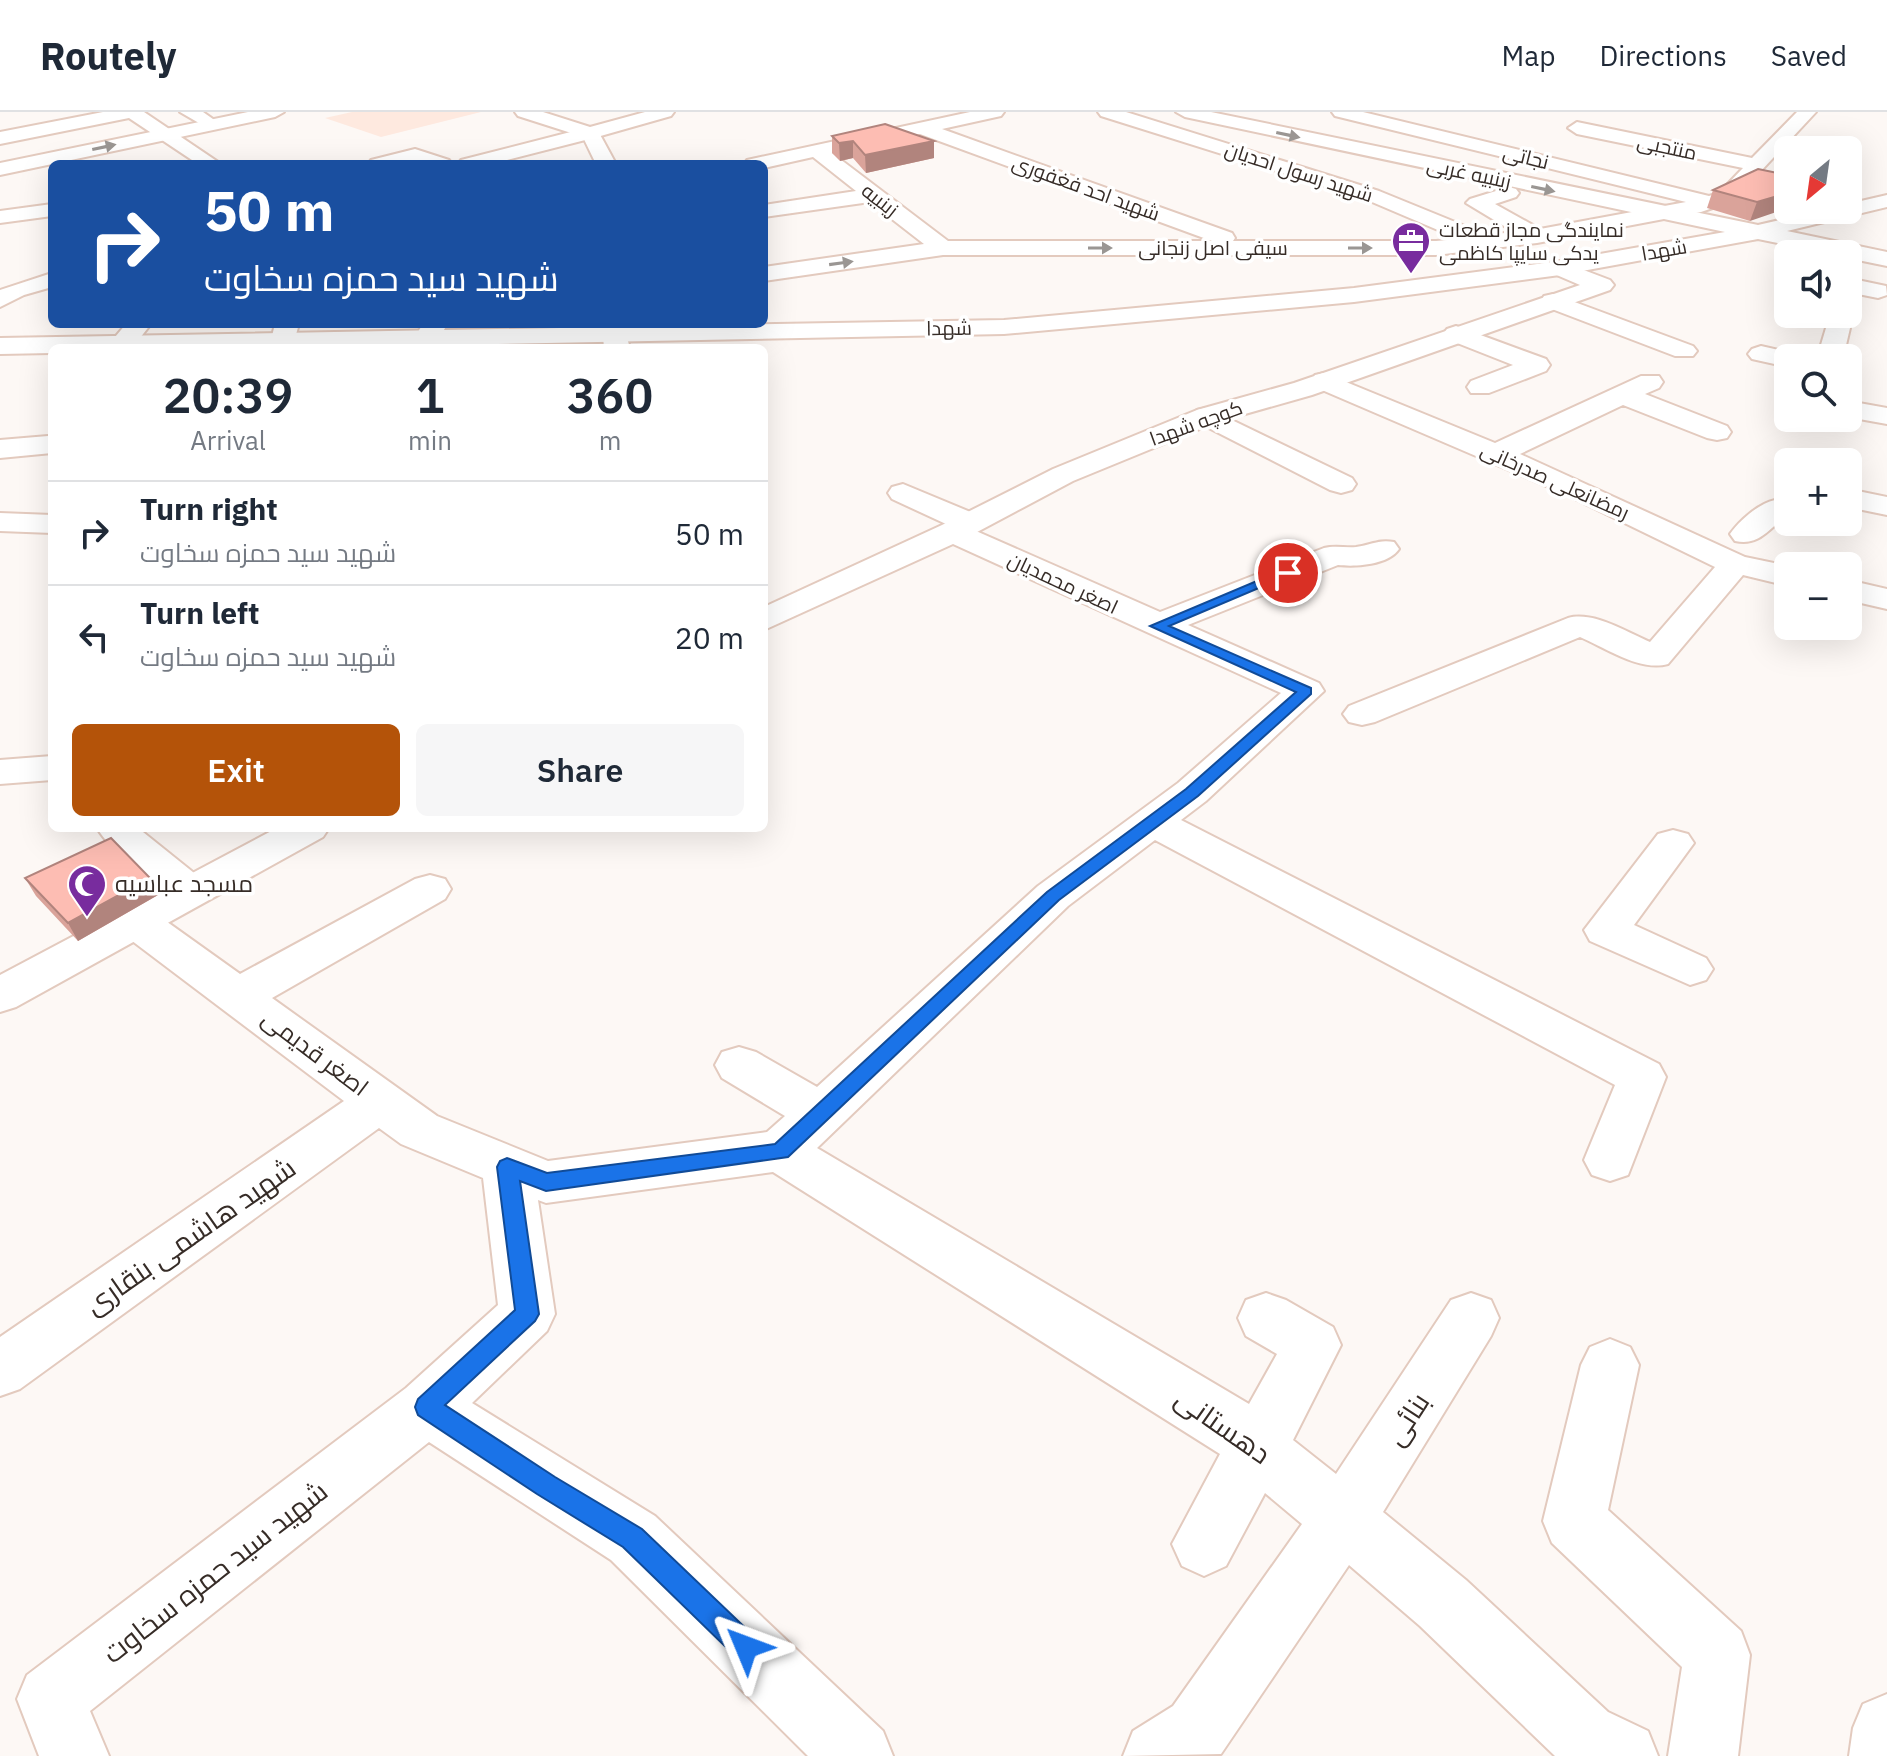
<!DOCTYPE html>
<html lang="en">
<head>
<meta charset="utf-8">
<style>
	:root { --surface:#fff; --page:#f6f6f7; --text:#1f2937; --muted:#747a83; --line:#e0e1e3; --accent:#b45309 }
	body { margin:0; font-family:"IBM Plex Sans",Cairo,sans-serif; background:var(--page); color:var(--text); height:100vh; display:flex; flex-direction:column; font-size:30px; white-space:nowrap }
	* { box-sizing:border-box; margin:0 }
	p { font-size:26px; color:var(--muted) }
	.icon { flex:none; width:44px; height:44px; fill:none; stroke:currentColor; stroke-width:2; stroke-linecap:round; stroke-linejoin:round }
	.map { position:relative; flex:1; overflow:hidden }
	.drawer { position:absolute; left:48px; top:232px; width:720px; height:488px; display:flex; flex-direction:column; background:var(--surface); border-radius:12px; box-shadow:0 8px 32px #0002 }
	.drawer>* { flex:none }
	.top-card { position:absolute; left:48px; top:48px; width:720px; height:168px; border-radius:12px; box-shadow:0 8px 32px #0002; background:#1a4fa0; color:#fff; overflow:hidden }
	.needle { width:52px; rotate:209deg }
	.controls { position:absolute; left:1774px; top:24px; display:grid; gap:16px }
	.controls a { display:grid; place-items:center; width:88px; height:88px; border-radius:12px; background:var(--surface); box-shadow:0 8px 32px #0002; font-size:40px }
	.pin { position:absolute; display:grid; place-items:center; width:68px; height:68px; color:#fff; margin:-34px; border:4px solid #fff; border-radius:50%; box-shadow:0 2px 8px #0007 }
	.me { position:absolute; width:88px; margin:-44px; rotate:314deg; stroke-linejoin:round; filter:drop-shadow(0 0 6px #0008) }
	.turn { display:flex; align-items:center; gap:28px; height:168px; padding:0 24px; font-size:36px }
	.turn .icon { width:104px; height:104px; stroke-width:2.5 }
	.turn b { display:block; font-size:56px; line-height:68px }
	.eta { display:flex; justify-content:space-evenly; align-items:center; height:136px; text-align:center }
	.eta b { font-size:48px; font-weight:600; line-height:56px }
	.cta { display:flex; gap:16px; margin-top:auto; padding:16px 24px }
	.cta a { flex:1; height:92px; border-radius:12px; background:var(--accent); color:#fff; font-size:32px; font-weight:600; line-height:92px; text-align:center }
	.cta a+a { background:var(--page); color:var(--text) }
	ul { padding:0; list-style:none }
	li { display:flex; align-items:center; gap:24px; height:104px; padding:0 24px; border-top:2px solid var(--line) }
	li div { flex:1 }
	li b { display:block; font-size:30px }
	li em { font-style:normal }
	header { display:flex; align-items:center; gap:48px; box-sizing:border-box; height:112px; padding:0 40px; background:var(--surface); border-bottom:2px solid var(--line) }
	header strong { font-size:38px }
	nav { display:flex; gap:44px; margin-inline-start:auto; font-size:28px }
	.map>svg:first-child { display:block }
	.built { fill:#fee9df }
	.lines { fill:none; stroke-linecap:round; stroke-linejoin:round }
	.minor-casing { stroke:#e3cabe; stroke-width:4 }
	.tertiary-casing { stroke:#e3cabe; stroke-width:4 }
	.secondary-casing { stroke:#e3cabe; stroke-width:4 }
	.minor { fill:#fff; fill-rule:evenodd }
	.tertiary { fill:#fff; fill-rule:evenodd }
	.secondary { fill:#fff; fill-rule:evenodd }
	.wall { fill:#daa39a }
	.shaded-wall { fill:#b1847d }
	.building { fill:#fdbdb3; stroke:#b1847d; stroke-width:2 }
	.oneway { fill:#9a9693 }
	.route { fill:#1a73e8; stroke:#114b97; stroke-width:2 }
	.labels { text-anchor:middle; stroke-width:7; stroke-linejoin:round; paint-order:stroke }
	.far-street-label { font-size:20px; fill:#362c27; stroke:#fff }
	.far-poi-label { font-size:20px; fill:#362c27; stroke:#fff; text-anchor:start }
	.poi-label { font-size:24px; fill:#362c27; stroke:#fff; text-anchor:start }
	.street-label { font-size:24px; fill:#362c27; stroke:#fff }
	.near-street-label { font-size:28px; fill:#362c27; stroke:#fff }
</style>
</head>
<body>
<header>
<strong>Routely</strong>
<nav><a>Map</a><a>Directions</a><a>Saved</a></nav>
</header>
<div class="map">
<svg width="1887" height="1644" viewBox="0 0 1887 1644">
	<rect width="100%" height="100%" fill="#fdf8f5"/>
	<!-- built -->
	<path class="built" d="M 352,0 L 481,0 L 381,25 L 325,6 Z"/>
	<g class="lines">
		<!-- minor casing -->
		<g class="minor-casing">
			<path id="minor" d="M 103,0 L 144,0 L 221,52 L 198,52 L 129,6 L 0,32 L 0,20 Z
				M 180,0 L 203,0 L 220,12 L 211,18 Z
				M 970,0 L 1004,0 L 1001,4 L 942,17 L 1232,121 L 1235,126 L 1233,129 L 1436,129 L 1459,127 L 1365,87 L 1101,4 L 1098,0 L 1126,0 L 1379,79 L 1487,123 L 1514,120 L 1466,91 L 1470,87 L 1509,75 L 1516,77 L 1519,81 L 1516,85 L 1495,92 L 1540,117 L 1686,90 L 1335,4 L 1332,0 L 1363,0 L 1709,84 L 1719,81 L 1743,56 L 1577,22 L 1568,16 L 1577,10 L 1752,46 L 1797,0 L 1816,0 L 1733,89 L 1701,100 L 1537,131 L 1436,143 L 943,143 L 764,169 L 764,155 L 924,132 L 870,90 L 764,105 L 764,93 L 856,79 L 813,45 L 764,56 L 764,52 L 744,52 L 747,48 ZM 920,22 L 1212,129 L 948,129 L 832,41 Z
				M 590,15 L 597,17 L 599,21 L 597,25 L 491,52 L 458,52 L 461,48 Z
				M 415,37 L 449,48 L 452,52 L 414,49 L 368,52 L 371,48 Z
				M 52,92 L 52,104 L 0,111 L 0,99 Z
				M 52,161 L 52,175 L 24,183 L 0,195 L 0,178 Z
				M 1848,166 L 1886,174 L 1887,183 L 1878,186 L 1848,180 Z
				M 1553,182 L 1693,234 L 1697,239 L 1693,244 L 1675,244 L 1544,194 L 1541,189 L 1544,184 Z
				M 1818,202 L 1842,202 L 1850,216 L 1843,246 L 1817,246 L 1826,216 Z
				M 126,212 L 151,212 L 132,236 L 114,236 L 110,231 Z
				M 275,212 L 299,212 L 293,233 L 275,233 L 271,228 Z
				M 423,212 L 447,212 L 440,226 L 442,236 L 416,236 L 414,226 Z
				M 1456,214 L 1546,247 L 1550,253 L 1546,259 L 1489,281 L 1471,281 L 1467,275 L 1471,269 L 1513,253 L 1447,227 L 1443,222 L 1447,217 Z
				M 616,216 L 625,219 L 630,236 L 604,236 L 603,224 L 607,219 Z
				M 1761,234 L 1797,242 L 1800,246 L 1788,246 L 1788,255 L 1752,247 L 1748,242 L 1752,237 Z
				M 1324,261 L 1495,331 L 1641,264 L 1659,264 L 1663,270 L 1659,276 L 1645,282 L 1727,314 L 1731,320 L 1727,326 L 1717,328 L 1707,326 L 1623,293 L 1520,342 L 1745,445 L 1788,454 L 1788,474 L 1743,463 L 1668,552 C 1640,560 1606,536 1580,525 L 1375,610 L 1362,613 L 1349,610 L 1343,602 L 1349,594 L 1568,506 C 1594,499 1626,520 1650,530 L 1715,455 L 1567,383 L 1315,275 L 1311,269 L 1315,263 Z
				M 1848,289 L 1887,296 L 1887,312 L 1848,305 Z
				M 1207,296 L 1352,366 L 1356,372 L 1352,378 L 1341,381 L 1330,378 L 1197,310 L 1193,304 L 1197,298 Z
				M 48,324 L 52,325 L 52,341 L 0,346 L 0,328 Z
				M 903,372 L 980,404 L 985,411 L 976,419 L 1160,500 L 1324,436 C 1335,433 1345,436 1356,435 C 1371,433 1379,427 1394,430 L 1399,437 C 1388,453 1356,455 1338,453 L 1188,513 L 1319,571 L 1324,579 L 1206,689 L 1181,708 L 1659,952 L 1666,965 L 1628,1063 L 1610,1069 L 1592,1063 L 1584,1048 L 1615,973 L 1155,728 L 1068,794 L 817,1036 L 1249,1292 L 1277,1242 L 1246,1224 L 1238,1206 L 1246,1188 L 1266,1181 L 1286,1188 L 1333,1215 L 1341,1233 L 1293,1328 L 1336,1362 L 1451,1188 L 1471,1181 L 1491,1188 L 1499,1206 L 1491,1224 L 1383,1400 L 1466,1468 L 1608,1600 L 1648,1619 L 1658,1644 L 1555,1644 L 1420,1514 L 1349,1453 L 1221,1642 L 1123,1644 L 1133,1619 L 1173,1594 L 1302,1412 L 1265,1381 L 1226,1454 L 1204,1464 L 1182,1454 L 1172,1432 L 1220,1342 L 773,1060 L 546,1091 L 538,1088 L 555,1202 L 547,1219 L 472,1291 L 655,1404 L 883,1619 L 893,1644 L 808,1644 L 611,1448 L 429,1330 L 90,1599 L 109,1644 L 39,1644 L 17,1587 L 27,1563 L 406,1276 L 498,1193 L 483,1066 L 401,1032 L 379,1016 L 20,1277 L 0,1284 L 0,1225 L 344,989 L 119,819 L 112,808 L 119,797 L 134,793 L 149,797 L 240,862 L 415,767 L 430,763 L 445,767 L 451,777 L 445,787 L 272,886 L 437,1004 L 548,1049 L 767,1020 L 785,1004 L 722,966 L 715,953 L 722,940 L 739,935 L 756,940 L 817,975 L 1038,774 L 1178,671 L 1281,581 L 942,427 L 937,420 L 946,412 L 892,387 L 888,381 L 892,375 Z
				M 1848,377 L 1887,385 L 1887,403 L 1848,395 Z
				M 1775,388 L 1788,390 L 1788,408 L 1782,407 C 1766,421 1756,434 1735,429 L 1730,422 C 1740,408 1758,392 1775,388 Z
				M 0,401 L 52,403 L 52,421 L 0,419 Z
				M 1848,468 L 1887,477 L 1887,497 L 1848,488 Z
				M 52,644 L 52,668 L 0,672 L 0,648 Z
				M 97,716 L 138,716 L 204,769 L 210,779 L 204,789 C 194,792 184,795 174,789 C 153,778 109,736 97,716 Z
				M 1673,718 L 1688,722 L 1694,731 L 1634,813 L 1706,846 L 1713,857 L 1706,868 L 1690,873 L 1590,829 L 1584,818 L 1658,722 Z
				M 1610,1227 L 1630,1235 L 1639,1253 L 1608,1398 L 1741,1519 L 1750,1543 L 1738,1644 L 1668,1644 L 1682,1555 L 1552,1431 L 1543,1409 L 1581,1253 L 1590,1235 Z
				M 1887,1582 L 1887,1644 L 1849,1644 L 1853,1616 L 1863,1592 Z"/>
		</g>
		<!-- tertiary casing -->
		<g class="tertiary-casing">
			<path id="tertiary" d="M 248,0 L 284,0 L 275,5 L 0,63 L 0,51 Z
				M 590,15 L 597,17 L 616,52 L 596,52 L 581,21 Z
				M 1560,149 L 1610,168 L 1614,173 L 1610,178 L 1312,283 L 1217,310 L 1073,369 L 964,427 L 764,518 L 764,495 L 942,413 L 1053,357 L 1197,298 L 1294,271 L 1580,173 L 1552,161 L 1548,156 L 1552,151 Z
				M 277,716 L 329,716 L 323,725 L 16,895 L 0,900 L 0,863 Z"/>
		</g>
		<!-- secondary casing -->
		<g class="secondary-casing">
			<path id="secondary" d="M 515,0 L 543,0 L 590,15 L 645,0 L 674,0 L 671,4 L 590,27 L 518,4 Z
				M 1176,0 L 1211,0 L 1758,113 L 1823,98 L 1848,98 L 1848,92 L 1887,83 L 1887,95 L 1787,119 L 1887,140 L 1887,154 L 1848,146 L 1848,142 L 1831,142 L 1758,127 L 1560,163 L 1354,190 L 1004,222 L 296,236 L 52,236 L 52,241 L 0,242 L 0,226 L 1004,208 L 1354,176 L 1560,149 L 1725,120 L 1185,5 Z"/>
		</g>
		<!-- minor -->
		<use href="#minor" class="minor"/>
		<!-- tertiary -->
		<use href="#tertiary" class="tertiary"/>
		<!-- secondary -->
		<use href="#secondary" class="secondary"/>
	</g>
	<!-- wall -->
	<path class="wall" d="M 832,24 L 934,46 L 866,61 L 853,46 L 840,49 L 832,41 Z
		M 1788,63 L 1750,109 L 1707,96 L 1713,78 Z
		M 25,766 L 158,783 L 78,829 L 36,784 Z"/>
	<!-- shaded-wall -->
	<path class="shaded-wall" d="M 853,29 L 853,46 L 840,49 L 839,31 Z
		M 934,29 L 934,46 L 866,61 L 865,43 Z
		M 1788,81 L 1788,96 L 1750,109 L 1757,90 Z
		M 150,766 L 158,783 L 78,829 L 68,811 Z"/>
	<!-- building -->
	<path class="building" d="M 885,12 L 934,29 L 865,43 L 853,29 L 839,31 L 832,24 Z
		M 1758,57 L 1788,63 L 1788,81 L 1757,90 L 1713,78 Z
		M 111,726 L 150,766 L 68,811 L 25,766 Z"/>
	<!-- one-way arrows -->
	<defs><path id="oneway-solid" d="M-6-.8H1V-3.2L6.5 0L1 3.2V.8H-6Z" transform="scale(2)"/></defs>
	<g class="oneway">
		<use href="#oneway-solid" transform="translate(1288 23) rotate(12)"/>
		<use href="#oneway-solid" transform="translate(104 35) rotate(-12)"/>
		<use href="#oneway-solid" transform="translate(1543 77) rotate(12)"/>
		<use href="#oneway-solid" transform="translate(1100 136)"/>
		<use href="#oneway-solid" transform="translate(1360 136)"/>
		<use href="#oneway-solid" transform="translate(841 151) rotate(-8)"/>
	</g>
	<!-- route -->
	<path class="route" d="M 1283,458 L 1294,461 L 1169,514 L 1311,576 L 1311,582 L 1198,684 L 1059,788 L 788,1045 L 546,1079 L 520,1069 L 539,1202 L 535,1209 L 445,1293 L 555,1365 L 642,1417 L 755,1525 L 759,1535 L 755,1545 L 746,1549 L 736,1545 L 623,1435 L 537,1382 L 418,1303 L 415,1295 L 418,1287 L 515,1198 L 497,1055 L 500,1049 L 507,1046 L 547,1061 L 775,1032 L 1047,780 L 1186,677 L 1296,580 L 1150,514 Z"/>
	<!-- icons -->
	<defs>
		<g id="office-pin" transform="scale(2)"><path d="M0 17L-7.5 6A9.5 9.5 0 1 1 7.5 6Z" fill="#782c9e" stroke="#fff"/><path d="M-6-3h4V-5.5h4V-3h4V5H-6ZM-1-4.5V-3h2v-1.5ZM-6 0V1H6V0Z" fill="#fff"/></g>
		<g id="mosque-pin" transform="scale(2)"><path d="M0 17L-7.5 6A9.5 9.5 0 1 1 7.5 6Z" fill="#782c9e" stroke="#fff"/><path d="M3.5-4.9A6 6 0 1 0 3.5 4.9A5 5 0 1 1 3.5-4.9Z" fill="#fff"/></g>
	</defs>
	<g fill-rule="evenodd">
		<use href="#office-pin" x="1411" y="129"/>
		<use href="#mosque-pin" x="87" y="772"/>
	</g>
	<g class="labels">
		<!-- far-street labels -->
		<g class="far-street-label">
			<text transform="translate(1667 35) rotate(12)" y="7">منتجبی</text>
			<text transform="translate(1526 45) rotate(14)" y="7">نجاتی</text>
			<text transform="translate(1299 60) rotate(18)" y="7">شهید رسول احدیان</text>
			<text transform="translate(1469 61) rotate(12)" y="7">زینبیه غربی</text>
			<text transform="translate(1086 76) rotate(20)" y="7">شهید احد فغفوری</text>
			<text transform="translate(880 88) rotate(38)" y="7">زینبیه</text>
			<text x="1213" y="143">سیفی اصل زنجانی</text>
			<text transform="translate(1664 138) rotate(-10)" y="7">شهدا</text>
			<text transform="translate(949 216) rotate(-1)" y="7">شهدا</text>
			<text transform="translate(1196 311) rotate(-20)" y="7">کوچه شهدا</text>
			<text transform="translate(1555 369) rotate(24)" y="7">رمضانعلی صدرخانی</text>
			<text transform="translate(1063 471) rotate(25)" y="7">اصغر محمدیان</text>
		</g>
		<!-- far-poi labels -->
		<g class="far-poi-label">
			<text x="1439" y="125">نمایندگی مجاز قطعات<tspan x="1439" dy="23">یدکی سایپا کاظمی</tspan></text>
		</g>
		<!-- poi labels -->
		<g class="poi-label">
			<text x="115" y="780">مسجد عباسیه</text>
		</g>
		<!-- street labels -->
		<g class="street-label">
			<text transform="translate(315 941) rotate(37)" y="8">اصغر قدیمی</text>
		</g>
		<!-- near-street labels -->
		<g class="near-street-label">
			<text transform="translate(190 1124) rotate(-35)" y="10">شهید هاشمی بنقاری</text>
			<text transform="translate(1407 1307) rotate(-57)" y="10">بنائی</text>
			<text transform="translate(1223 1314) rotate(35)" y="10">دهستانی</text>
			<text transform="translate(215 1460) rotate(-38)" y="10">شهید سید حمزه سخاوت</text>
		</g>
	</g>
</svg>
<div class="controls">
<a><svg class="needle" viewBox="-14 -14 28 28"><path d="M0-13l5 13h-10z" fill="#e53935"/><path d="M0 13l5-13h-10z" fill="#747a83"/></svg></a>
<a><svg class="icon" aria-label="sound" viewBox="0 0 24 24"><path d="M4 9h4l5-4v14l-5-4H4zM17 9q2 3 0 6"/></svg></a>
<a><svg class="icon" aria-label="search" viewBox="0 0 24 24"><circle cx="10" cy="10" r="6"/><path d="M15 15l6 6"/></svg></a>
<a>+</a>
<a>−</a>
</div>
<div class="pin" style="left:1288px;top:461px;background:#d93025"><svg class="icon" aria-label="arrive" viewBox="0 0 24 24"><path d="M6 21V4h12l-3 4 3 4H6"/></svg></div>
<svg class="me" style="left:746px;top:1535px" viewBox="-20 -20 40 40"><path d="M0-17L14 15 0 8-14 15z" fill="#1a73e8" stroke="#fff" stroke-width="4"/></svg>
<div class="top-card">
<div class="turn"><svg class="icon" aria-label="right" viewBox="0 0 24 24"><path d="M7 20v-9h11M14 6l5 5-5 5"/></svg><div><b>50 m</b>شهید سید حمزه سخاوت</div></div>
</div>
<section class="drawer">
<div class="eta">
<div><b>20:39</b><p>Arrival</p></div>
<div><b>1</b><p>min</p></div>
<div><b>360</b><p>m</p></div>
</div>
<ul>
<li><svg class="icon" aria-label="right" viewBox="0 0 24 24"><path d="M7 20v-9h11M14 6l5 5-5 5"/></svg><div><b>Turn right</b><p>شهید سید حمزه سخاوت</p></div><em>50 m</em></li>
<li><svg class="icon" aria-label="left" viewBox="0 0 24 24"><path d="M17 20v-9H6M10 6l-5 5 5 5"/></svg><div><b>Turn left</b><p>شهید سید حمزه سخاوت</p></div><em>20 m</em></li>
</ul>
<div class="cta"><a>Exit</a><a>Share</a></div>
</section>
</div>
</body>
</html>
